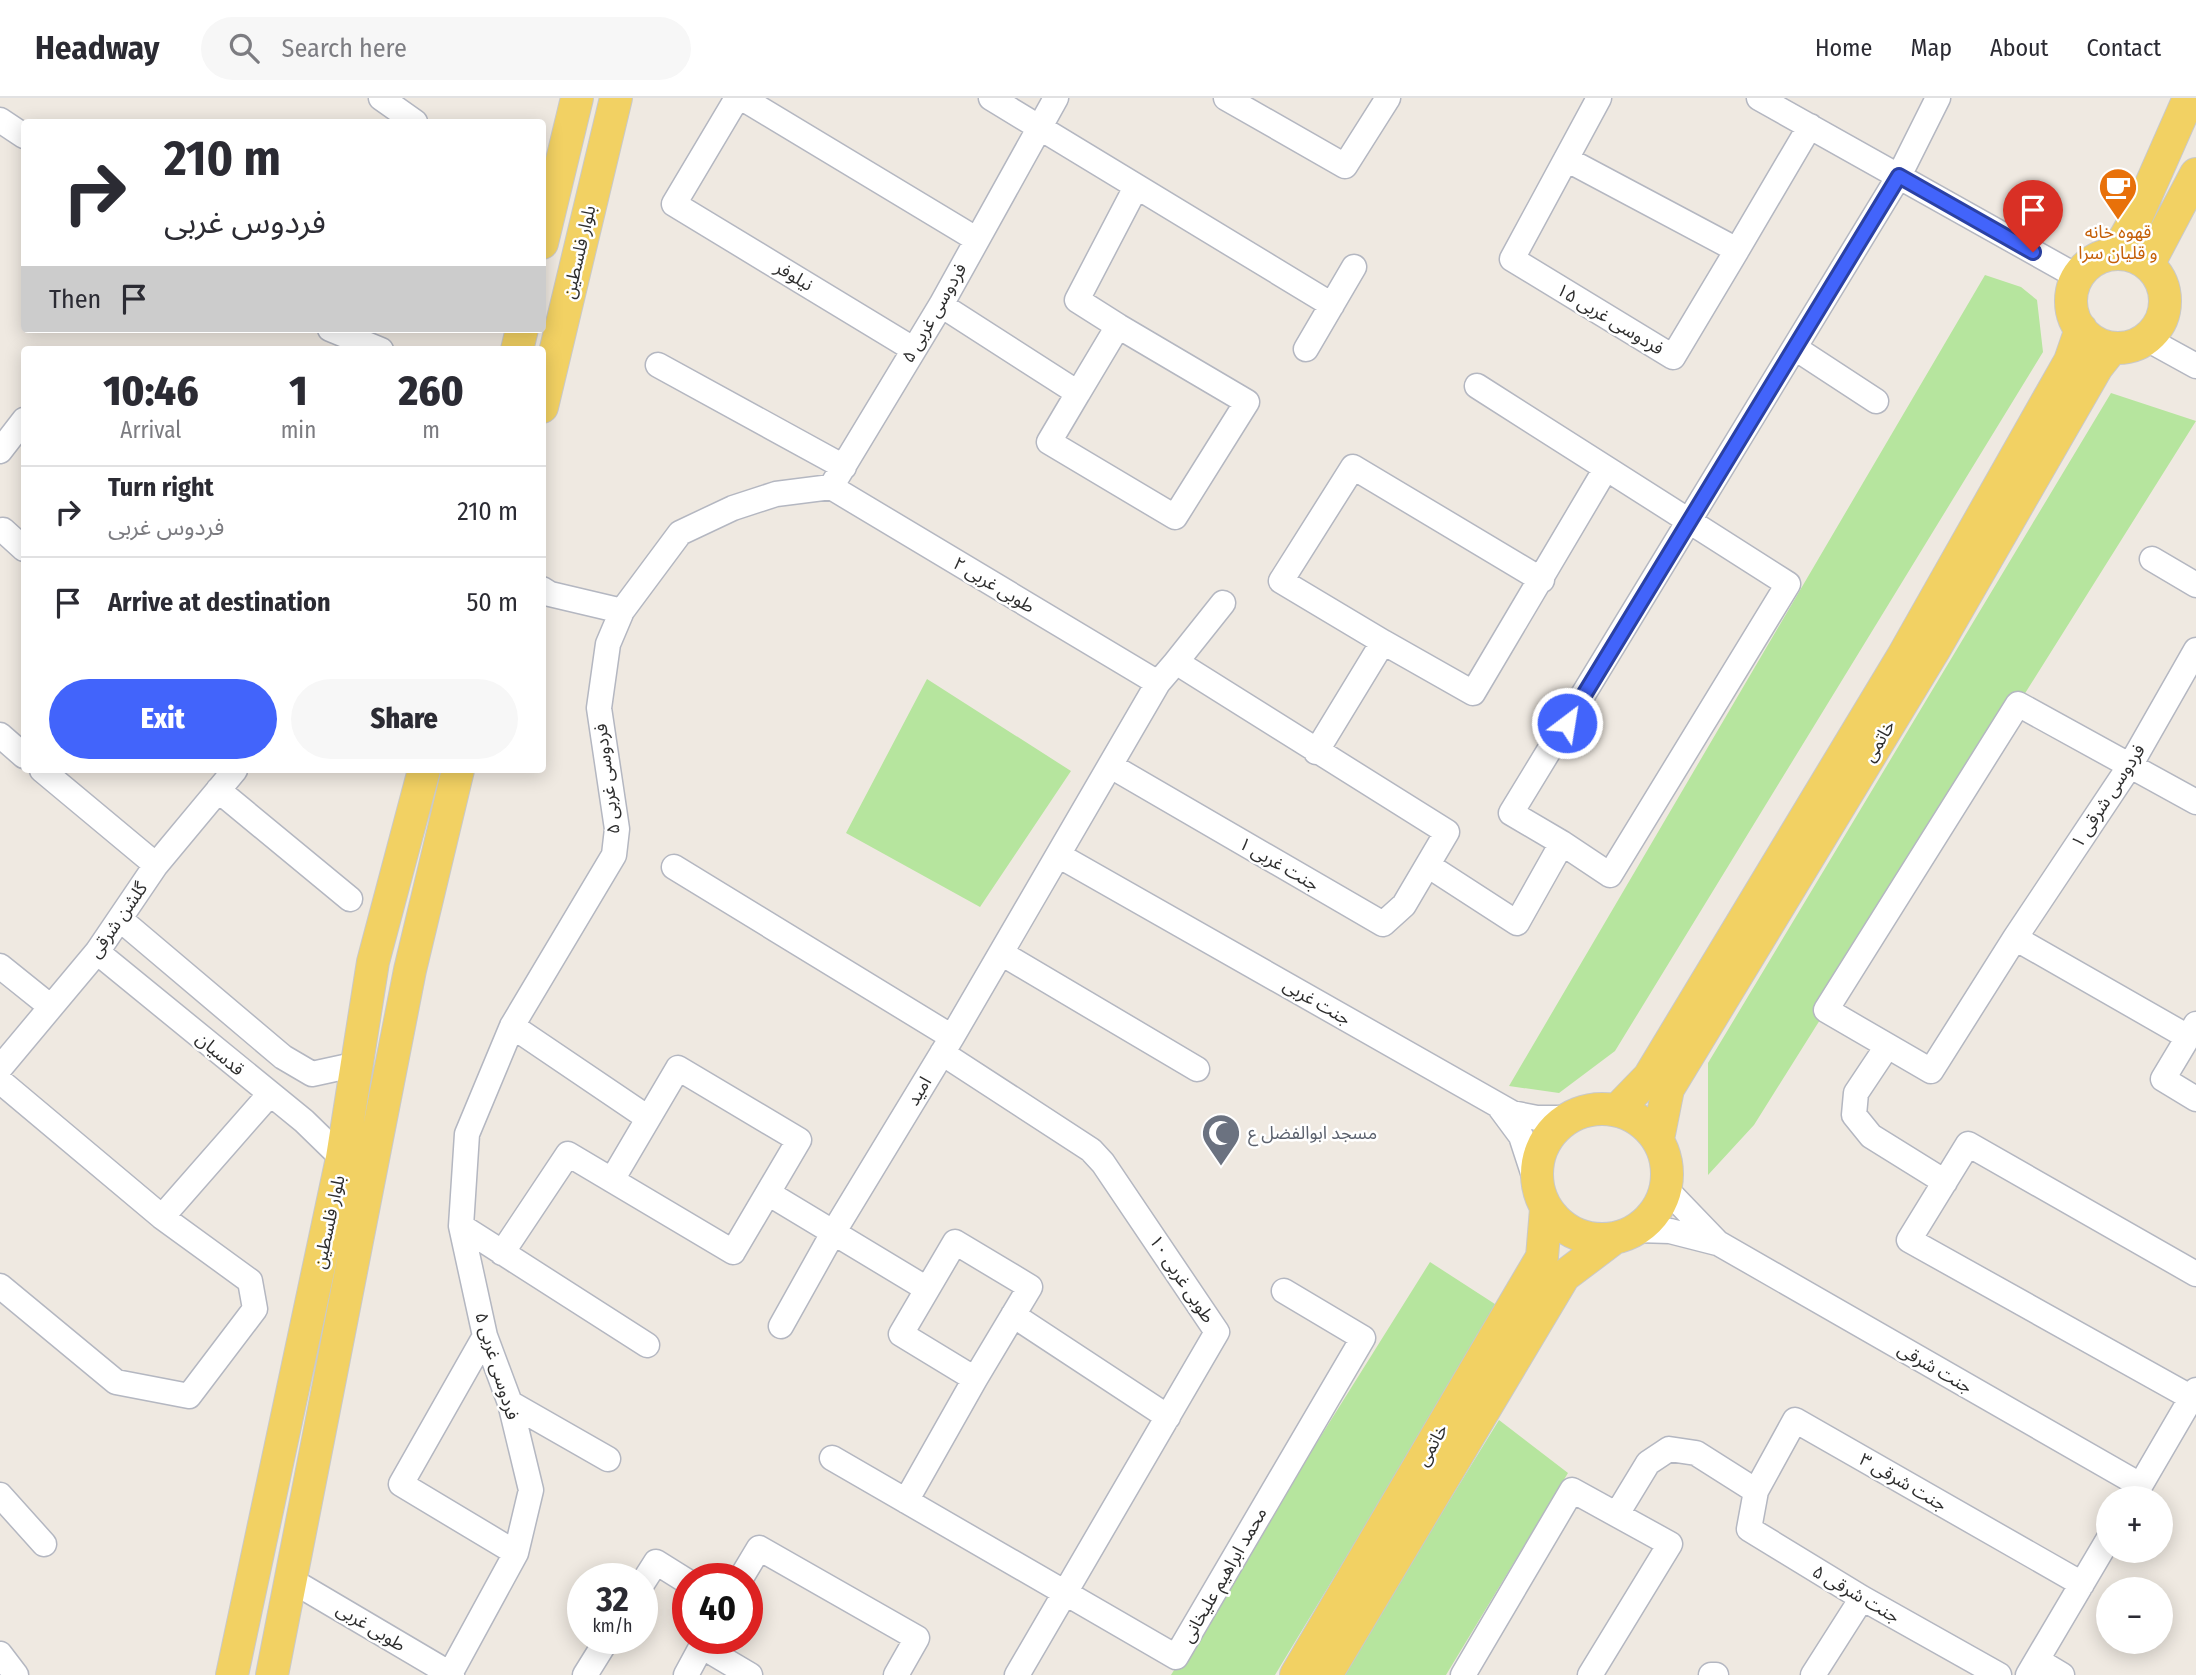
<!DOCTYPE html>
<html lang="en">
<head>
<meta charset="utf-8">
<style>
	:root { --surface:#fff; --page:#f7f7f7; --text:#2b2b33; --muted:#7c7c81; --line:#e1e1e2; --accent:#4264fb }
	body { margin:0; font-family:"Fira Sans Condensed","Noto Sans Arabic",sans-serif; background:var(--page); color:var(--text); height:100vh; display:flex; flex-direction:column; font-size:26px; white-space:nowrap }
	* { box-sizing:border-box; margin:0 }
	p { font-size:23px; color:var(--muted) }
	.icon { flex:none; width:38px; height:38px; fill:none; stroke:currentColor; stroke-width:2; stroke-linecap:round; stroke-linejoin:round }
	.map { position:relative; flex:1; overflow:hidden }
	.details { position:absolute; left:21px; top:248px; width:525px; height:427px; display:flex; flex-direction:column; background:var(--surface); border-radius:7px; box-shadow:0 4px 18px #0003 }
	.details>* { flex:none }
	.top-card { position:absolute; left:21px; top:21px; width:525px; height:214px; border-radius:7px; box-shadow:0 4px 18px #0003; background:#fff; color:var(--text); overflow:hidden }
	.controls { position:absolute; left:2096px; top:1388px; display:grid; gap:14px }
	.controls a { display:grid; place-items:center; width:77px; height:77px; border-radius:50%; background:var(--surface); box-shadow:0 4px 18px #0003; font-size:35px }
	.speed { position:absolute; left:567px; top:1465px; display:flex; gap:14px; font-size:35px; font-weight:700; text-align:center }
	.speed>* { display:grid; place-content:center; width:91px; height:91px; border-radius:50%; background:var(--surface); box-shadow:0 4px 18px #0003; line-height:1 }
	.speed small { font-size:18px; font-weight:400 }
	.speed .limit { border:10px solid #d22; background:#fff; color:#111 }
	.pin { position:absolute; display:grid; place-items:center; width:60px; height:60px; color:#fff; margin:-72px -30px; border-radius:50% 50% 50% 0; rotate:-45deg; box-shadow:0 0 7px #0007 }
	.pin .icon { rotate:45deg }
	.me { position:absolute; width:77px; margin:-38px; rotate:31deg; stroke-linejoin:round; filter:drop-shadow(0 0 5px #0008) }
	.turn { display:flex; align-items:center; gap:24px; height:147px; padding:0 28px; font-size:32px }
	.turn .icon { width:91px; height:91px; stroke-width:2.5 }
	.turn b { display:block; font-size:49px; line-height:60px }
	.then { display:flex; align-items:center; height:66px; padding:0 28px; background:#0003; gap:14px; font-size:26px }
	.eta { display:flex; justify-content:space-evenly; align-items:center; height:119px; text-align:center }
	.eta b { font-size:42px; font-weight:800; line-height:49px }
	.action { display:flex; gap:14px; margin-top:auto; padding:14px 28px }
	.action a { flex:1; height:80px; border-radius:42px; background:var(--accent); color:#fff; font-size:28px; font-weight:800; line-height:80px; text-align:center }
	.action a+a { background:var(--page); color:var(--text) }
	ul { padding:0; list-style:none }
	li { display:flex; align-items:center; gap:21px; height:91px; padding:0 28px; border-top:2px solid var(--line) }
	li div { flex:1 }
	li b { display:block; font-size:26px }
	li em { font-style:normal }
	header { display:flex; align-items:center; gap:42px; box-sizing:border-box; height:98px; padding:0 35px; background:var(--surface); border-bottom:2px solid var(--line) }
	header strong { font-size:33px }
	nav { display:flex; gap:38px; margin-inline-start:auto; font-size:24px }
	.search { width:490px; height:63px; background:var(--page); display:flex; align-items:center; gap:18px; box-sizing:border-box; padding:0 24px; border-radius:38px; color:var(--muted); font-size:26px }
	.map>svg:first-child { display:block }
	.green { fill:#b6e59e }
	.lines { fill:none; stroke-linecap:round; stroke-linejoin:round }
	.minor-casing { stroke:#b4b7c1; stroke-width:27 }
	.major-casing { stroke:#c9c9c9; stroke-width:34 }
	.minor { stroke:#fff; stroke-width:24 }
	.major { stroke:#f2d163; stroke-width:32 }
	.route-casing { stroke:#2b41a3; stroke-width:18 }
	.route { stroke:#4264fb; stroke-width:12 }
	.labels { text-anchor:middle; stroke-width:5; stroke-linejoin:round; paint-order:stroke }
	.food-label { font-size:18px; fill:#c56008; stroke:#fff }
	.street-label { font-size:18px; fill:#2e2e2e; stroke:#fff }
	.worship-label { font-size:18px; fill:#5b616d; stroke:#fff; text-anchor:start }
</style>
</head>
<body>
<header>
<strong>Headway</strong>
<div class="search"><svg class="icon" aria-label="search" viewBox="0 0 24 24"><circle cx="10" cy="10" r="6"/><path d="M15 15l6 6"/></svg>Search here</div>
<nav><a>Home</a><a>Map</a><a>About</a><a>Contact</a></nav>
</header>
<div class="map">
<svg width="2196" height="1577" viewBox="0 0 2196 1577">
	<rect width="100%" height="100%" fill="#efe9e1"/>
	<!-- green -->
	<path class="green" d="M 1985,177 L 2021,189 L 2037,202 L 2043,254 L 1615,953 L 1559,995 L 1509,988 Z
		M 2111,295 L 2196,323 L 1754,1027 L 1708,1077 L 1708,965 Z
		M 927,581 L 1071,673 L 980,809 L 846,735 Z
		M 1430,1164 L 1498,1208 L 1275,1577 L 1171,1577 Z
		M 1499,1322 L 1568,1375 L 1446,1577 L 1342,1577 Z"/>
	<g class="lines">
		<!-- minor casing -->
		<g class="minor-casing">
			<path id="minor" d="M 381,0 L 415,24
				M 737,0 L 674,106 L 913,251
				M 742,0 L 976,141
				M 991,0 L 1332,207
				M 1226,0 L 1345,68 L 1388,0
				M 1759,0 L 2078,179
				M 0,22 L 24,38
				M 1566,61 L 1737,152 L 1673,259 L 1512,161 L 1599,0
				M 1737,152 L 1810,28
				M 941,207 L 1078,295 L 1118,228 L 1247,304 L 1175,419 L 1049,344 L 1078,295
				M 1118,228 L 1077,202 L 1136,89
				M 330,231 L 381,252
				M 2147,241 L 2196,268
				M 1795,250 L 1876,303
				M 1306,251 L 1354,169
				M 658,267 L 844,369
				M 1477,288 L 1788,486 L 1610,777 L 1562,745
				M 0,353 L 24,322
				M 831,389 L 1158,585
				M 3,432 L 24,451
				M 2152,461 L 2196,487
				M 542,491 L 550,496 L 622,513
				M 1383,544 L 1473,595 L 1605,372
				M 1176,564 L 1223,505
				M 0,637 L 24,658
				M 1316,654 L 1383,544 L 1281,483 L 1353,369 L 1542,482
				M 42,672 L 156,767
				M 218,692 L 350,801
				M 1058,757 L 1512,1015 L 1537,1020 L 1567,1020
				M 1429,768 L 1517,825 L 1562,745 L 1511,715 L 1899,78 L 1938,0
				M 674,769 L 952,939
				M 121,822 L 283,959 L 312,976 L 358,966
				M 2015,840 L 2131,666 L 2196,552
				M 97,854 L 304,1023 L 342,1060
				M 1001,855 L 1197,971
				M 0,868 L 51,909
				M 2196,926 L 2163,981 L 2196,1001
				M 512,928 L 648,1020
				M 2188,939 L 2015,840 L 1931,973 L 1826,912 L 2018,606 L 2196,704
				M 1886,950 L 1856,995 L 1854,1017 L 1871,1038 L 1945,1084
				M 942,955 L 1091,1052 L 1103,1065 L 1217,1234 L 1017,1577
				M 0,970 L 97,854 L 156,767 L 235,672
				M 0,983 L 162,1119 L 250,1183 L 255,1211 L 189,1298 L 116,1284 L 0,1188
				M 1498,1007 L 1521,1038 L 1537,1087
				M 1666,1091 L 1718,1145 L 2140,1387
				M 768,1095 L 927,1191
				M 162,1119 L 269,997
				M 461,1128 L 647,1247
				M 1637,1132 L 1670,1133 L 1717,1145
				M 955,1144 L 1030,1189 L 975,1281 L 901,1236 Z
				M 502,1155 L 568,1056 L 733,1154 L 799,1042 L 678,970 L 612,1082
				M 1013,1217 L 1168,1319
				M 781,1228 L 833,1135 L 952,939 L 1158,585 L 1176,564 L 1447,734 L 1404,807 L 1383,826 L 1111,668
				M 485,1238 L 401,1386 L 516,1455
				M 2192,1300 L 1909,1142 L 1968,1046 L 2196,1176
				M 510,1305 L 608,1361
				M 832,1360 L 1176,1559 L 1363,1240 L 1284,1193
				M 0,1397 L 44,1446
				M 2133,1400 L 2196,1292
				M 906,1403 L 975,1281
				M 1617,1416 L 1648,1365 L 1669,1351 L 1696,1355 L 1756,1393
				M 741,1480 L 759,1450 L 917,1540 L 896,1577
				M 291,1482 L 452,1577
				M 642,1486 L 656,1464 L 688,1484
				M 701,1548 L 750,1577
				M 0,1556 L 16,1577
				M 2037,1562 L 2062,1577
				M 450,1576 L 516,1455 L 531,1392 L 510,1305 L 485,1238 L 461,1128 L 467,1036 L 512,928 L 614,757 L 617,731 L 599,610 L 608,546 L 622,513 L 680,435 L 733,410 L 776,396 L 831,389 L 941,207 L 1056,0
				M 585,1577 L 608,1540
				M 686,1577 L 706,1540
				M 1463,1577 L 1572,1392 L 1670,1446 L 1590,1577
				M 1711,1577 L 1716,1577
				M 1813,1577 L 1862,1500
				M 1999,1577 L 1862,1500 L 1749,1431 L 1756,1393 L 1795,1322 L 2082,1486
				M 2028,1577 L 2109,1440"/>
		</g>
		<!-- major casing -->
		<g class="major-casing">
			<path id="major" d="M 542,145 L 577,0
				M 2116,156 L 2137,118 L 2189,0
				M2071 203a47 47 0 1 1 94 0a47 47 0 1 1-94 0Z
				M 2148,167 L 2196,76
				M 517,252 L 522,231
				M 542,309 L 616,0
				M1537 1076a65 65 0 1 1 130 0a65 65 0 1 1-130 0Z
				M 1617,1012 L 1649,979 L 1903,558 L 2070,263 L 2081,231
				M 1658,1041 L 1668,991 L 1934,552 L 2097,269 L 2112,250
				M 232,1577 L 342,1060 L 373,864 L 424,672
				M 272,1577 L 410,872 L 458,672
				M 1296,1577 L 1542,1159 L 1546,1111
				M 1326,1577 L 1564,1178 L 1613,1141"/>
		</g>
		<!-- minor -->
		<use href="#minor" class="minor"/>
		<!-- major -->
		<use href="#major" class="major"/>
	</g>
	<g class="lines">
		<!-- route casing -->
		<g class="route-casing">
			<path id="route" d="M 1567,625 L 1899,78 L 2033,154"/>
		</g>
		<!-- route -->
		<use href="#route" class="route"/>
	</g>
	<!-- icons -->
	<defs>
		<g id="cafe-pin" transform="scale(2.0125)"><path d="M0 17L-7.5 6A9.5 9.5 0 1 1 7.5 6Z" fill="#e8710a" stroke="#fff"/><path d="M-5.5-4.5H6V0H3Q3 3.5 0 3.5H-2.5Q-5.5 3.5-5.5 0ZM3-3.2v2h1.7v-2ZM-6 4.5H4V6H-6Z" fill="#fff"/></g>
		<g id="mosque-pin" transform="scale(2.0125)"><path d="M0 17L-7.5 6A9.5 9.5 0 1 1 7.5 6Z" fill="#6b7280" stroke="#fff"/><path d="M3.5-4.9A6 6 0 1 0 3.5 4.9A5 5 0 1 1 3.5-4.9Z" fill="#fff"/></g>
	</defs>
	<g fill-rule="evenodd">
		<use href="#cafe-pin" x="2118" y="89"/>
		<use href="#mosque-pin" x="1221" y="1035"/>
	</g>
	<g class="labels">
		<!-- food labels -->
		<g class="food-label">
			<text x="2118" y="140">قهوه خانه<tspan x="2118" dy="21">و قلیان سرا</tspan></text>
		</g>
		<!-- street labels -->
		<g class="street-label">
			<text transform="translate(579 154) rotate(-77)" y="6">بلوار فلسطین</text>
			<text transform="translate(794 178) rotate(31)" y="6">نیلوفر</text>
			<text transform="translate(934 215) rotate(-60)" y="6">فردوسی غربی ۵</text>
			<text transform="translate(1610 221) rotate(31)" y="6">فردوسی غربی ۱۵</text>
			<text transform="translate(994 487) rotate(31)" y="6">طوبی غربی ۲</text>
			<text transform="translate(1879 643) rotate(-59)" y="6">خاتمی</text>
			<text transform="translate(607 681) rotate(-97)" y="6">فردوسی غربی ۵</text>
			<text transform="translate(2108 698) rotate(-57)" y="6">فردوسی شرقی ۱</text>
			<text transform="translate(1279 766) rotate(30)" y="6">جنت غربی ۱</text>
			<text transform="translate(118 822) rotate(-55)" y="6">گلشن شرقی</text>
			<text transform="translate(1317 904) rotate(30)" y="6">جنت غربی</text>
			<text transform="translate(220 956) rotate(40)" y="6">قدسیان</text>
			<text transform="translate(919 993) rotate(-59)" y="6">امید</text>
			<text transform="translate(329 1124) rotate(-78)" y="6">بلوار فلسطین</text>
			<text transform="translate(1182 1181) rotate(56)" y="6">طوبی غربی ۱۰</text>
			<text transform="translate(497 1268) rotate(73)" y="6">فردوسی غربی ۵</text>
			<text transform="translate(1935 1270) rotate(30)" y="6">جنت شرقی</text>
			<text transform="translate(1432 1347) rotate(-60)" y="6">خاتمی</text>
			<text transform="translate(1903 1384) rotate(30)" y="6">جنت شرقی ۳</text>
			<text transform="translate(1224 1477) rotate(-60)" y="6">محمد ابراهیم علیخانی</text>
			<text transform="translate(1856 1496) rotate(30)" y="6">جنت شرقی ۵</text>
			<text transform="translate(371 1529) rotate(31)" y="6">طوبی غربی</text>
		</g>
		<!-- worship labels -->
		<g class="worship-label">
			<text x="1248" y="1041">مسجد ابوالفضل ع</text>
		</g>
	</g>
</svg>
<div class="controls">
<a>+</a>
<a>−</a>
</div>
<div class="speed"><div>32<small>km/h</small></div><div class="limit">40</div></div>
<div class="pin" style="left:2033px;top:154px;background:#d93025"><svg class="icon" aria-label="arrive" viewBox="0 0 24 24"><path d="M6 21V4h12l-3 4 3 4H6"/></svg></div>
<svg class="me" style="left:1567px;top:625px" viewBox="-20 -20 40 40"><circle r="17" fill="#4264fb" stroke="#fff" stroke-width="3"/><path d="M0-11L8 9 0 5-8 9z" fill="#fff"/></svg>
<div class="top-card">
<div class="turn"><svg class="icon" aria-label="right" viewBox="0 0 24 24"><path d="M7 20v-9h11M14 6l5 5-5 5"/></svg><div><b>210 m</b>فردوس غربی</div></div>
<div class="then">Then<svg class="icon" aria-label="arrive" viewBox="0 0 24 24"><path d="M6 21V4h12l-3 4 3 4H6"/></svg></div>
</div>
<section class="details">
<div class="eta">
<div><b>10:46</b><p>Arrival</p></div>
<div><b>1</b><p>min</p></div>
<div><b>260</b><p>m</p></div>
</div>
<ul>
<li><svg class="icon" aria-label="right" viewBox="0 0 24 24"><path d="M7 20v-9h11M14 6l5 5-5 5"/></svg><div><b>Turn right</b><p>فردوس غربی</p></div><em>210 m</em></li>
<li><svg class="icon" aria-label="arrive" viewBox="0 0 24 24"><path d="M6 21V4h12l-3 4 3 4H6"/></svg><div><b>Arrive at destination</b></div><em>50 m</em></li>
</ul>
<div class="action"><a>Exit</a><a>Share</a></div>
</section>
</div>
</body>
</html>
